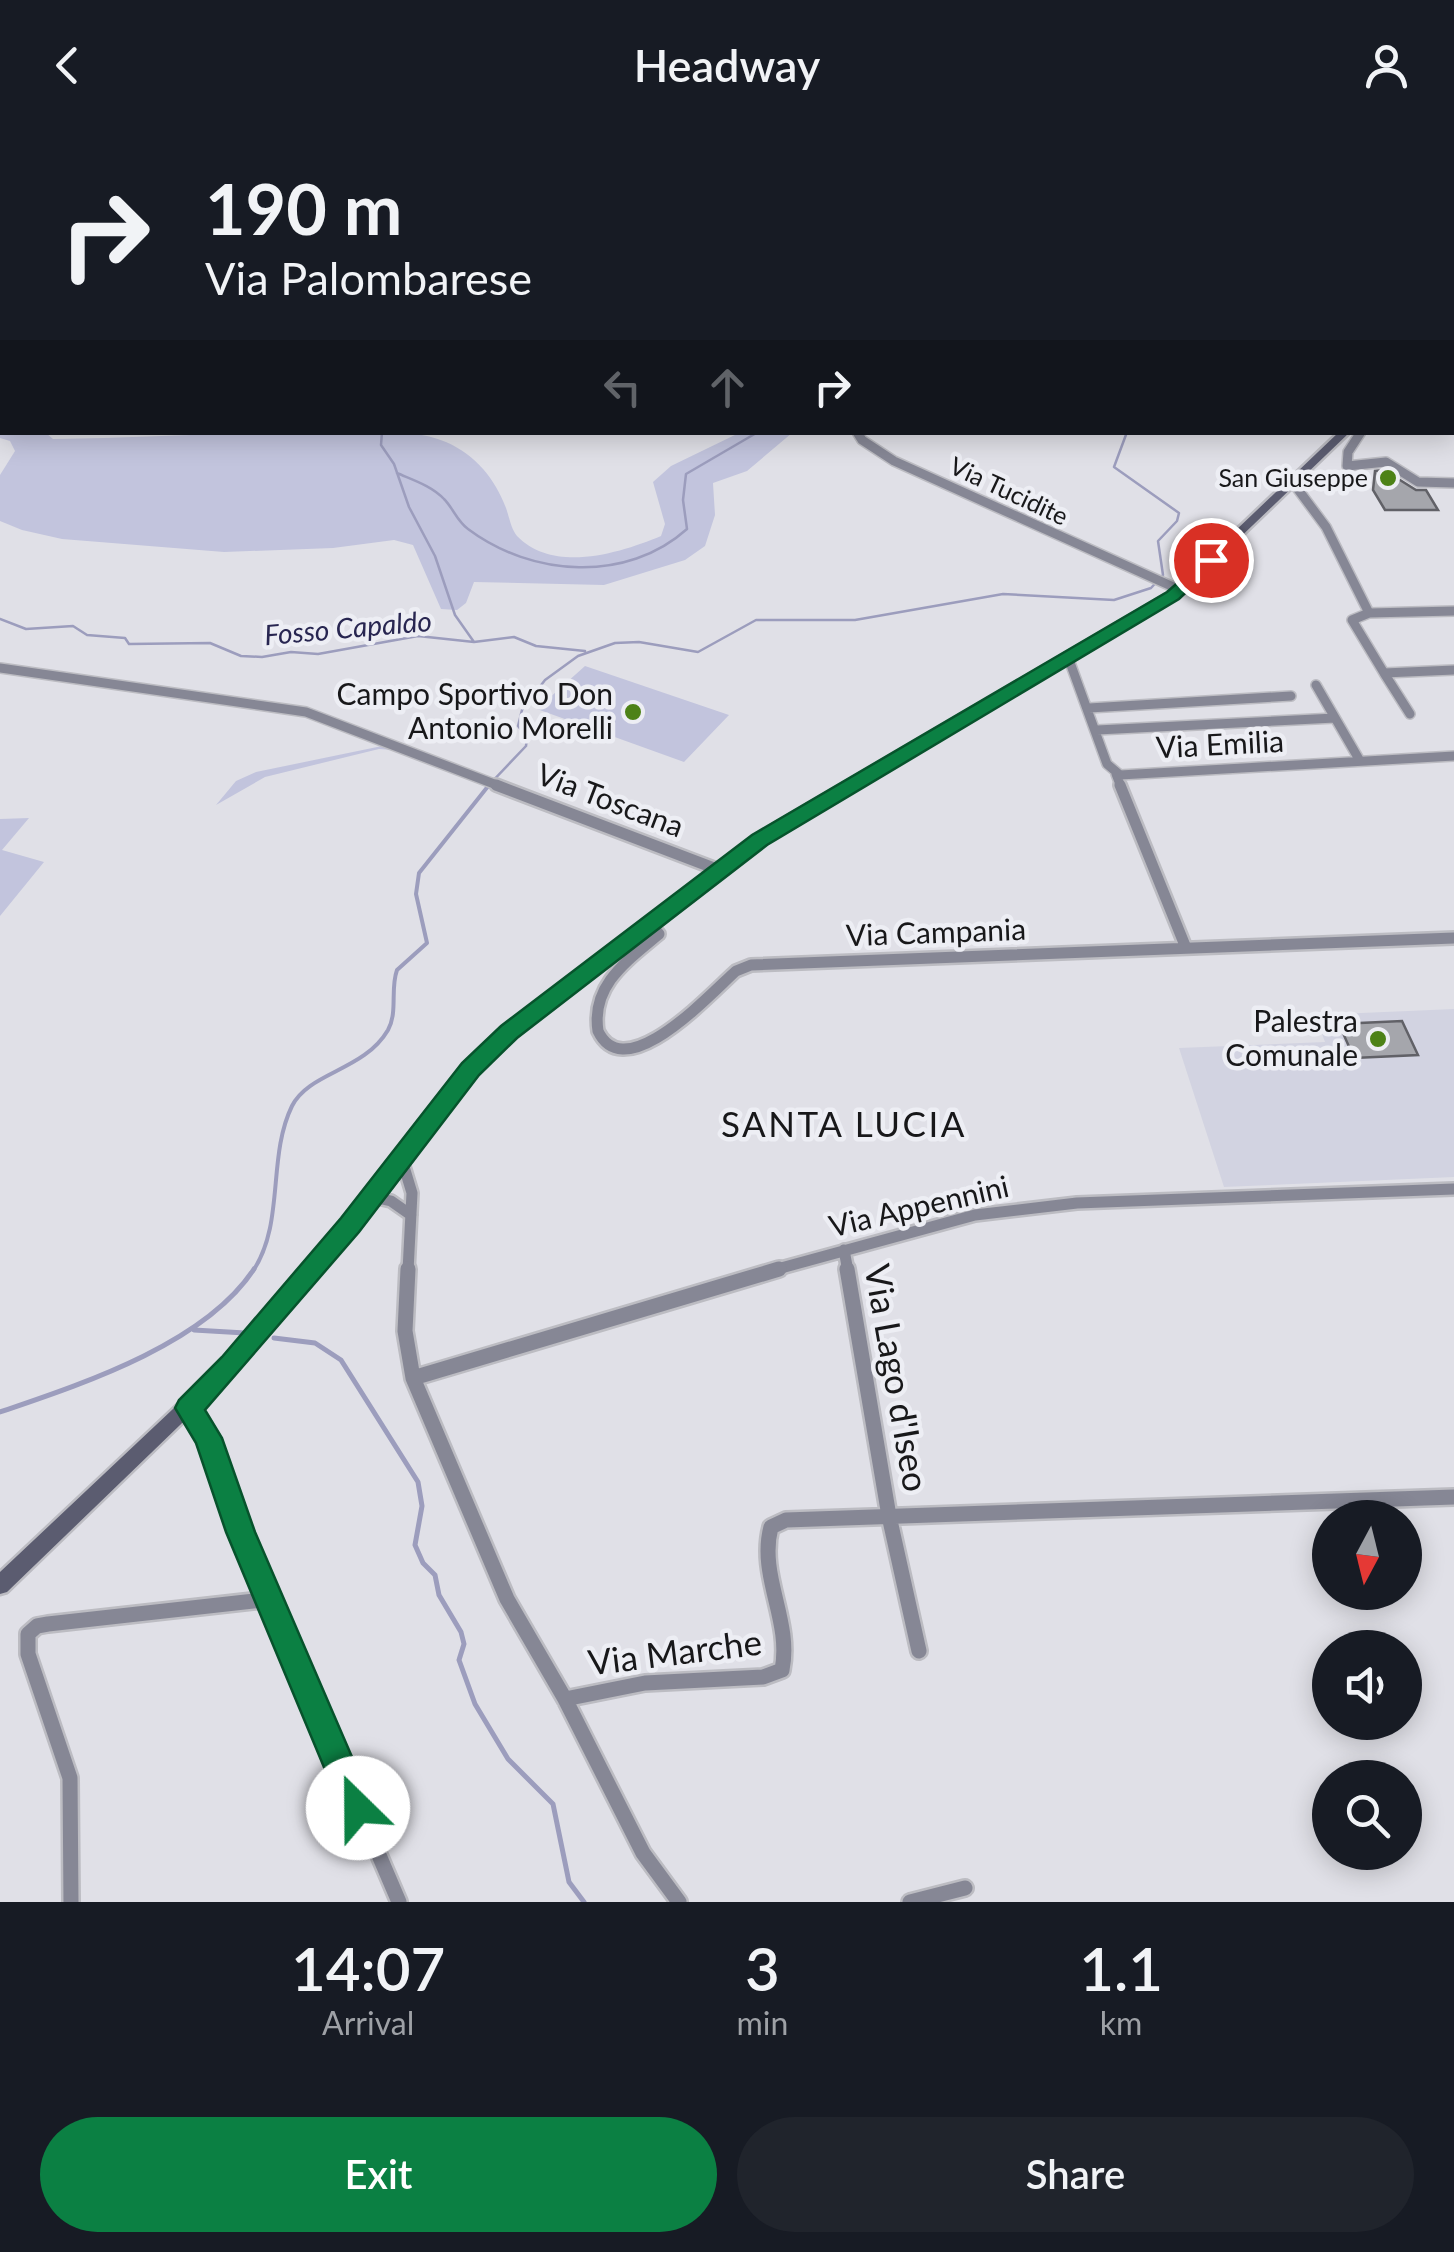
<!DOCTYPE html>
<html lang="en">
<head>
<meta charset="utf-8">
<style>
	:root { --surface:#171b24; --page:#20242c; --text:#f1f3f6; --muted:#9ea1a6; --accent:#0b8043 }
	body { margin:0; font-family:Lato,sans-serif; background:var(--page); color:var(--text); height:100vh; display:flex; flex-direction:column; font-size:38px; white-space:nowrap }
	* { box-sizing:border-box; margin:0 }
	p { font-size:32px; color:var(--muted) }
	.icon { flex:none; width:55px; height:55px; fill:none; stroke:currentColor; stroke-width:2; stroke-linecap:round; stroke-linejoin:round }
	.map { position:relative; height:1772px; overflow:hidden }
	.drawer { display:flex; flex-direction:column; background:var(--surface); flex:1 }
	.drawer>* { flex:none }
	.hud { position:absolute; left:0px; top:0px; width:1455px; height:305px; box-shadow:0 5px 25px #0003; background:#171b24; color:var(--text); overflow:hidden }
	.needle { width:65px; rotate:187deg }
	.buttons { position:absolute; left:1312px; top:1370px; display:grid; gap:20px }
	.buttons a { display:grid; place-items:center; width:110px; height:110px; border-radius:50%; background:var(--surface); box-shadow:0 5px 25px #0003; font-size:50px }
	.pin { position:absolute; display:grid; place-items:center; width:85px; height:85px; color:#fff; margin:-42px; border:5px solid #fff; border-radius:50%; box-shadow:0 2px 10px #0007 }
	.me { position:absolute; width:110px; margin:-55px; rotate:337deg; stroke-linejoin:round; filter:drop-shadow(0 0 8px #0008) }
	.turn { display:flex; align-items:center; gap:35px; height:210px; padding:0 40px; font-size:45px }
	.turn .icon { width:130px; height:130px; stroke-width:2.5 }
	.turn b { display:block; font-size:70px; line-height:85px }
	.lanes { display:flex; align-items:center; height:95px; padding:0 40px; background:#0003; justify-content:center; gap:50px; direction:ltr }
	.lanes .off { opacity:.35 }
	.eta { display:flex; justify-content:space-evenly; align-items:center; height:170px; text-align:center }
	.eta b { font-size:60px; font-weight:600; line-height:70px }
	.primary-button { display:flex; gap:20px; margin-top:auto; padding:20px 40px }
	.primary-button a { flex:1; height:115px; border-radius:60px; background:var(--accent); color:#fff; font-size:40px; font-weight:600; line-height:115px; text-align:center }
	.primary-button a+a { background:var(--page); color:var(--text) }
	header { display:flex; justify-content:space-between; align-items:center; height:130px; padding:0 40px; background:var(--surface); font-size:45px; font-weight:600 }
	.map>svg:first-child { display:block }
	.built { fill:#d2d3e1 }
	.green { fill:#c2c4dd }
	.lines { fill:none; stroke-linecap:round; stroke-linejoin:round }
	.stream-far2 { stroke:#9c9dbd; stroke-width:2.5 }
	.stream-far1 { stroke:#9c9dbd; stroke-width:4 }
	.stream { stroke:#9c9dbd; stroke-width:5 }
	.building { fill:#a5a6ac; stroke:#616167; stroke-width:2.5 }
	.street-far2-casing { stroke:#bcbcc2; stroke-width:12 }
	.street-far1-casing { stroke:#bcbcc2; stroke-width:16 }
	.street-casing { stroke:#bcbcc2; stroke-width:20 }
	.secondary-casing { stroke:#bcbcc2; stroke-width:5 }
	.street-far2 { stroke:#868795; stroke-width:9 }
	.street-far1 { stroke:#868795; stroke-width:11 }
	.street { stroke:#868795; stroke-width:15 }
	.secondary { fill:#5b5c70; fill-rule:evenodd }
	.route { fill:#0b8043; stroke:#07532c; stroke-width:2.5 }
	.poi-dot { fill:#4d8217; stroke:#edeef4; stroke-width:4 }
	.labels { text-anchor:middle; stroke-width:9; stroke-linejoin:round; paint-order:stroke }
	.far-poi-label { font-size:25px; fill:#18181a; stroke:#edeef4; text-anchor:end }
	.far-street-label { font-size:25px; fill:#18181a; stroke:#edeef4 }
	.far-water-label { font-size:28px; font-style:italic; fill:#282651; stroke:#edeef4 }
	.poi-label { font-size:30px; fill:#18181a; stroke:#edeef4; text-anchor:end }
	.street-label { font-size:30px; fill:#18181a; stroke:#edeef4 }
	.quarter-label { font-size:35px; letter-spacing:2.5px; fill:#18181a; stroke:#edeef4 }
	.near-street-label { font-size:35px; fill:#18181a; stroke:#edeef4 }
</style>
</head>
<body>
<header><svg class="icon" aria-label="back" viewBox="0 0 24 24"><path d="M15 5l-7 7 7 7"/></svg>Headway<svg class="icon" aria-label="person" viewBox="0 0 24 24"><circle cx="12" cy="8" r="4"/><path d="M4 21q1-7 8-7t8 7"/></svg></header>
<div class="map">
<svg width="1454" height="1772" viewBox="0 0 1454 1772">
	<rect width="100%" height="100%" fill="#e0e0e7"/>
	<!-- built -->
	<path class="built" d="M 1454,879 L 1454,1047 L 1224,1057 L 1179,918 L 1325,912 L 1315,885 Z"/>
	<!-- green -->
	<path class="green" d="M 111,0 L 466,0 L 107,2 Z
		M 0,221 L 2,302 L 46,303 L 53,309 C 145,308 235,302 327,302 C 366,302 410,297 446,312 C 476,325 495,349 506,378 C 509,386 511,399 517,406 C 554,444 620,423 661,406 L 665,394 L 653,352 L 671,336 L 739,303 L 792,303 L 747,341 L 713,353 L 715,385 L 705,416 L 685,430 L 604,455 L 474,452 L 466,473 L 457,480 L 441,479 L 413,415 L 394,410 L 333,418 L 224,422 L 62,409 L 22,400 L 0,391 L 0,345 L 15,321 L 10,311 L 0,308 Z
		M 585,536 L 729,585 L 684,632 L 537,579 Z
		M 382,616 L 394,620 L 379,619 L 265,647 L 216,675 L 236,651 L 256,642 Z
		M 29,688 L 2,720 L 44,732 L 0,786 L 0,689 Z"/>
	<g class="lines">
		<!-- stream-far2 -->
		<path class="stream-far2" d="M 571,0 L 592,0
			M 627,0 L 725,2
			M 442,2 L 451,2
			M 510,2 L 519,2
			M 527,2 L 548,0
			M 734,2 L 751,2
			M 382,302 L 381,315 L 394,334 L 409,377 L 435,426 L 455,485 L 474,512
			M 397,343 C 413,350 432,356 444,369 C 453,378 457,391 468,399 C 532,447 627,453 687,399 L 683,370 L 686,344 L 758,302
			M 0,489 L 26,499 L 73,496 L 87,505 L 125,508 L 129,514 L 210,513 L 241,526 L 262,527 L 291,522 L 318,524 L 418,506 L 474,512 L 514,507 L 536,516 L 585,521
			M 487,657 L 526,616 L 527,607 L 518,596 L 522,580 L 545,550 L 578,526 L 615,513 L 639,512 L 698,522 L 756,490 L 855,490 L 1003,464 L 1114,470 L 1151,458 L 1163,445 L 1158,411 L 1177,391 L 1179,383 L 1114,337 L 1127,302"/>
		<!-- stream-far1 -->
		<path class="stream-far1" d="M 253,1141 C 285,1093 267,1027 292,976 C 309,942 364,941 388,900 C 398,882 390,859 397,840 L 427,813 L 416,764 L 419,743 L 489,655"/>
		<!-- stream -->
		<path class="stream" d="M 194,1200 L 245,1203
			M 274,1208 L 315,1213 L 341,1230 L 418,1352 L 422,1376 L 415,1415 L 423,1433 L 435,1445 L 439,1465 L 461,1502 L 464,1514 L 459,1530 L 475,1574 L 508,1629 L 553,1674 L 569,1752 L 584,1772
			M 0,1282 C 82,1254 205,1214 254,1139"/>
	</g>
	<!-- building -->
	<path class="building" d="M 1384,340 L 1416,360 L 1426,360 L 1438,380 L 1385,380 L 1373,360 L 1375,341 Z
		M 1402,891 L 1418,925 L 1354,928 L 1339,894 Z"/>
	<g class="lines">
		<!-- street-far2 casing -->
		<g class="street-far2-casing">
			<path id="street-far2" d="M 857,302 L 862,310 L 894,331 L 1180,460
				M 1361,302 L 1348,322 L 1347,336 L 1386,332 L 1418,352 L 1454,353
				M 1291,350 L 1326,397 L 1369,483 L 1454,481
				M 1369,483 L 1352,490 L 1384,543 L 1454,540
				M 1068,527 L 1107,634 L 1120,645 L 1454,626
				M 0,538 L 306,582 L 502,657
				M 1384,543 L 1410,584
				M 1316,555 L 1360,631
				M 1089,578 L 1291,566
				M 1097,600 L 1335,588
				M 1116,644 L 1121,657"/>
		</g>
		<!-- street-far1 casing -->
		<g class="street-far1-casing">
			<path id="street-far1" d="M 496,655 L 719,740
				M 1120,655 L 1186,818
				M 649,794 L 659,804 C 627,831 591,855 598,901 C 625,958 710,864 736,841 L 751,835 L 1454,808
				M 402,1030 L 412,1063 L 408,1141
				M 373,1067 L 391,1071 L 411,1085
				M 844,1120 L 848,1141
				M 770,1141 L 975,1085 L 1077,1073 L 1454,1059"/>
		</g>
		<!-- street casing -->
		<g class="street-casing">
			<path id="street" d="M 408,1139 L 405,1201 L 413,1248 L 507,1469 L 565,1569 L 643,1723 L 679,1772
				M 847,1139 L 889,1386 L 919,1521
				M 413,1248 L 779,1139
				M 189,1278 L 208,1308 L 241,1402 L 399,1772
				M 565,1569 L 645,1553 L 763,1547 L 782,1540 C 792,1490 758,1446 771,1397 L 786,1390 L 1454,1367
				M 71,1772 L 70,1648 L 28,1524 L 28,1504 L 37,1496 L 48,1494 L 271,1469
				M 910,1772 L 965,1758"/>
		</g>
		<!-- secondary casing -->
		<g class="secondary-casing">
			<path id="secondary" d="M 1454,218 L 1454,224 L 1452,225 L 1452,219 Z
				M 1339,302 L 1350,302 L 1180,465 L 779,703 L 514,906 L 468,952 L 391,1058 L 237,1240 L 7,1462 L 0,1464 L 0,1442 L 225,1230 L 379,1048 L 458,944 L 504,898 L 769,697 L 1172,461 Z"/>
		</g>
		<!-- street-far2 -->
		<use href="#street-far2" class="street-far2"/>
		<!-- street-far1 -->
		<use href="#street-far1" class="street-far1"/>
		<!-- street -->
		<use href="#street" class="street"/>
		<!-- secondary -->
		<use href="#secondary" class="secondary"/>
	</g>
	<!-- route -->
	<path class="route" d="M 1211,424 L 1220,430 L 1217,433 L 1179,469 L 767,715 L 517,908 L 479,945 L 359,1102 L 205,1280 L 222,1308 L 255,1402 L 374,1678 L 369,1690 L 358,1694 L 346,1690 L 226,1402 L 196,1313 L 175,1278 L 179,1270 L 222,1227 L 341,1088 L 462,933 L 501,896 L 752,705 L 1167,462 Z"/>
	<!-- markers -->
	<g class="poi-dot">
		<circle cx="1388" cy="348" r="10"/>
		<circle cx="633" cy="582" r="10"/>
		<circle cx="1378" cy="909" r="10"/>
	</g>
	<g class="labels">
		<!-- far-poi labels -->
		<g class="far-poi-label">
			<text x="1368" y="357">San Giuseppe</text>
		</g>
		<!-- far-street labels -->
		<g class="far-street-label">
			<text transform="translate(1009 361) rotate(25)" y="9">Via Tucidite</text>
		</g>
		<!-- far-water labels -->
		<g class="far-water-label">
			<text transform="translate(348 498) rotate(-5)" y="10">Fosso Capaldo</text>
		</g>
		<!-- poi labels -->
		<g class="poi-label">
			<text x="613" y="575">Campo Sportivo Don<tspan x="613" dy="34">Antonio Morelli</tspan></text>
			<text x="1358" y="902">Palestra<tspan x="1358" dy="34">Comunale</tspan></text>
		</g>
		<!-- street labels -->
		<g class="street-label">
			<text transform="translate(1220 615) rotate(-3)" y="10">Via Emilia</text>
			<text transform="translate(610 671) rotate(21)" y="10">Via Toscana</text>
			<text transform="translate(936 803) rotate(-2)" y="10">Via Campania</text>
			<text transform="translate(919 1077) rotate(-13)" y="10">Via Appennini</text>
		</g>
		<!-- quarter labels -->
		<g class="quarter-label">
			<text x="844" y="1007">SANTA LUCIA</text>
		</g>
		<!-- near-street labels -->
		<g class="near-street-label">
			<text transform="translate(896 1248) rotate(80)" y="12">Via Lago d'Iseo</text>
			<text transform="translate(675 1523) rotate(-7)" y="12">Via Marche</text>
		</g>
	</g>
</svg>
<div class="buttons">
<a><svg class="needle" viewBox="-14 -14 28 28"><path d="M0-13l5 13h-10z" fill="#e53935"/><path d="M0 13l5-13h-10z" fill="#9ea1a6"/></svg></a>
<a><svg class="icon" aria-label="sound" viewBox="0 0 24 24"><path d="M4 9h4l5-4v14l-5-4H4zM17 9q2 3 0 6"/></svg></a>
<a><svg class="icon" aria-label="search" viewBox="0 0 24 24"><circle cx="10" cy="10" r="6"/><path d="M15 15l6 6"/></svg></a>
</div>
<div class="pin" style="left:1211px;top:430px;background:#d93025"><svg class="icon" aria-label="arrive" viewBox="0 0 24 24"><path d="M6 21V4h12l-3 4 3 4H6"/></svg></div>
<svg class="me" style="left:358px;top:1678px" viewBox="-20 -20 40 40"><circle r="19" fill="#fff"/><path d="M0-13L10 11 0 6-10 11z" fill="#0b8043"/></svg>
<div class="hud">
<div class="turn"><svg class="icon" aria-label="right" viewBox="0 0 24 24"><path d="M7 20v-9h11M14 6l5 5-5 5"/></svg><div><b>190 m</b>Via Palombarese</div></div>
<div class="lanes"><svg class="icon off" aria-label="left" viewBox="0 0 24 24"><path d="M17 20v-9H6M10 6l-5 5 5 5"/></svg><svg class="icon off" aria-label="ahead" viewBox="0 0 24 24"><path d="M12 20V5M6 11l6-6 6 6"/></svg><svg class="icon" aria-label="right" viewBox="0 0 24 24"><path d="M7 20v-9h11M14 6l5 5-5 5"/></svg></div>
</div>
</div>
<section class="drawer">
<div class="eta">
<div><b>14:07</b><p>Arrival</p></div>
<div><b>3</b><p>min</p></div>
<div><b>1.1</b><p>km</p></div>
</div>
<div class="primary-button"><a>Exit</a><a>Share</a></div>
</section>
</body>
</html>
